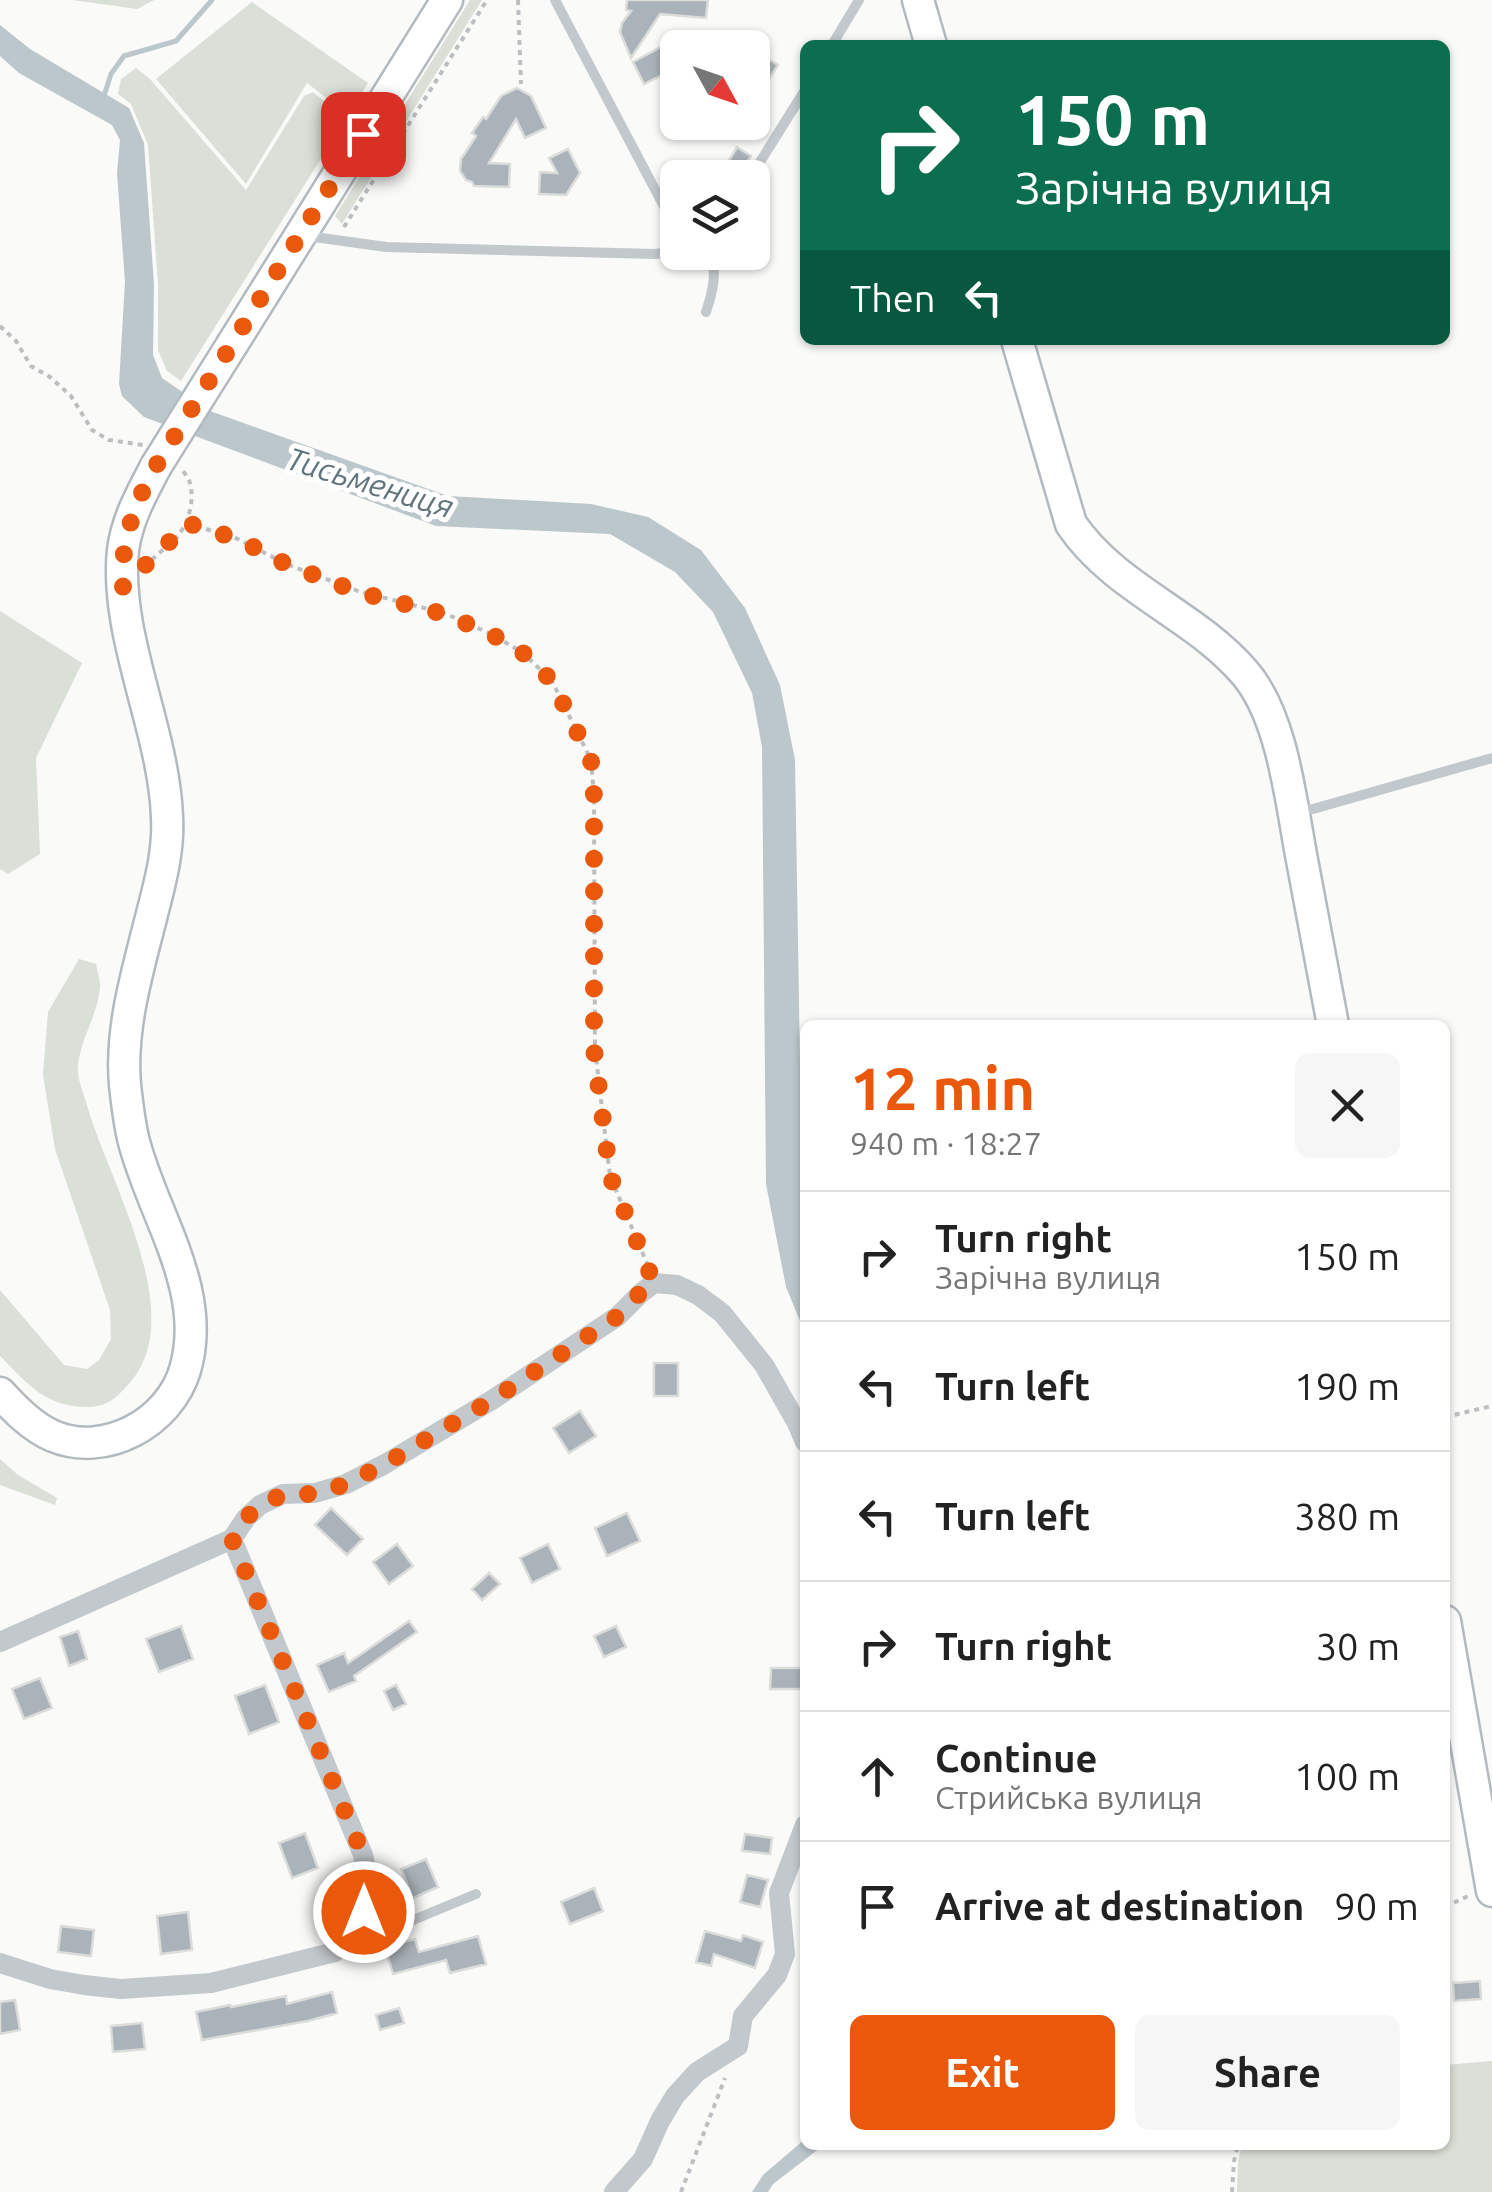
<!DOCTYPE html>
<html lang="en">
<head>
<meta charset="utf-8">
<style>
	:root { --surface:#fff; --page:#f6f6f6; --text:#222; --muted:#767676; --line:#e0e0e0; --accent:#ea580c }
	body { margin:0; font-family:Ubuntu,sans-serif; background:var(--page); color:var(--text); height:100vh; display:flex; flex-direction:column; font-size:38px; white-space:nowrap }
	* { box-sizing:border-box; margin:0 }
	p { font-size:32px; color:var(--muted) }
	.icon { flex:none; width:55px; height:55px; fill:none; stroke:currentColor; stroke-width:2; stroke-linecap:round; stroke-linejoin:round }
	.map { position:relative; flex:1; overflow:hidden }
	.side { position:absolute; left:800px; top:1020px; width:650px; height:1130px; display:flex; flex-direction:column; background:var(--surface); border-radius:15px; box-shadow:0 2px 8px #0004 }
	.side>* { flex:none }
	.banner { position:absolute; left:800px; top:40px; width:650px; height:305px; border-radius:15px; box-shadow:0 2px 8px #0004; background:#0b6e4f; color:#fff; overflow:hidden }
	.needle { width:65px; rotate:130deg }
	.controls { position:absolute; left:660px; top:30px; display:grid; gap:20px }
	.controls a { display:grid; place-items:center; width:110px; height:110px; border-radius:15px; background:var(--surface); box-shadow:0 2px 8px #0004; font-size:50px }
	.pin { position:absolute; display:grid; place-items:center; width:85px; height:85px; color:#fff; margin:-42px; border-radius:20px; box-shadow:0 5px 15px #0006 }
	.me { position:absolute; width:110px; margin:-55px; rotate:0deg; stroke-linejoin:round; filter:drop-shadow(0 0 8px #0008) }
	.turn { display:flex; align-items:center; gap:35px; height:210px; padding:0 50px; font-size:45px }
	.turn .icon { width:130px; height:130px; stroke-width:2.5 }
	.turn b { display:block; font-size:70px; line-height:85px }
	.then { display:flex; align-items:center; height:95px; padding:0 50px; background:#0003; gap:20px; font-size:38px }
	.round { display:grid; place-items:center; flex:none; width:105px; height:105px; border-radius:15px; background:var(--page) }
	.overview { display:flex; align-items:center; justify-content:space-between; height:170px; padding:0 50px }
	h1 { font-size:60px; font-weight:700; line-height:75px; color:var(--accent) }
	.action { display:flex; gap:20px; margin-top:auto; padding:20px 50px }
	.action a { flex:1; height:115px; border-radius:15px; background:var(--accent); color:#fff; font-size:40px; font-weight:700; line-height:115px; text-align:center }
	.action a+a { background:var(--page); color:var(--text) }
	ul { padding:0; list-style:none }
	li { display:flex; align-items:center; gap:30px; height:130px; padding:0 50px; border-top:2px solid var(--line) }
	li div { flex:1 }
	li b { display:block; font-size:38px }
	li em { font-style:normal }
	.map>svg:first-child { display:block }
	.green { fill:#dadfd7 }
	.water { fill:#bbc7cb }
	.lines { fill:none; stroke-linecap:round; stroke-linejoin:round }
	.stream { stroke:#bbc7cb; stroke-width:5 }
	.building { fill:#aab3b9; stroke:#dcdcda; stroke-width:2.5 }
	.secondary-casing { stroke:#b3babf; stroke-width:35 }
	.path { stroke:#bbbfc2; stroke-width:4; stroke-dasharray:5 5; stroke-linecap:butt }
	.lane { stroke:#c3c8cc; stroke-width:10 }
	.street { stroke:#c3c8cc; stroke-width:20 }
	.secondary { stroke:#fff; stroke-width:30 }
	.secondary-bridge-casing { stroke:#b3babf; stroke-width:35; stroke-linecap:butt }
	.secondary-bridge { stroke:#fff; stroke-width:30 }
	.route { stroke:#ea580c; stroke-width:18; stroke-dasharray:0 32.4 }
	.labels { text-anchor:middle; stroke-width:10; stroke-linejoin:round; paint-order:stroke }
	.water-label { font-size:32px; font-style:italic; fill:#60757c; stroke:#fff }
</style>
</head>
<body>
<div class="map">
<svg width="1492" height="2192" viewBox="0 0 1492 2192">
	<rect width="100%" height="100%" fill="#fafaf8"/>
	<!-- green -->
	<path class="green" d="M 72,0 L 154,0 L 137,9 Z
		M 470,0 L 482,0 L 342,224 L 335,216 Z
		M 252,2 L 368,83 L 348,115 L 307,83 L 246,184 L 156,79 Z
		M 136,68 L 150,79 L 246,190 L 304,96 L 313,92 L 346,119 L 181,381 L 167,371 L 158,350 L 158,284 L 148,145 L 131,104 L 118,94 L 121,79 Z
		M 0,611 L 82,663 L 36,758 L 40,854 L 8,874 L 0,869 Z
		M 79,959 L 96,964 C 97,971 100,979 100,986 C 99,1014 79,1040 78,1068 C 77,1079 84,1094 87,1105 C 107,1178 188,1312 132,1380 C 116,1399 107,1408 82,1407 C 42,1404 26,1382 0,1356 L 0,1290 L 64,1365 L 87,1369 L 99,1360 L 111,1339 L 110,1310 L 55,1149 L 43,1075 L 48,1012 Z
		M 0,1459 L 18,1475 L 57,1498 L 55,1505 L 0,1485 Z
		M 1492,2061 L 1492,2192 L 1237,2192 L 1238,2161 L 1242,2145 L 1445,2145 L 1445,2065 Z"/>
	<!-- water -->
	<path class="water" d="M 0,25 L 30,49 L 129,108 L 144,143 L 154,284 L 153,355 L 162,378 L 210,411 L 448,496 L 591,504 L 648,517 L 701,550 L 745,608 L 780,685 L 795,760 L 802,1182 L 805,1202 L 805,1333 L 786,1287 L 766,1184 L 762,747 L 752,693 L 713,612 L 675,572 L 610,534 L 436,526 L 144,417 L 122,396 L 119,384 L 125,282 L 117,173 L 120,140 L 112,125 L 19,73 L 0,56 Z
		M 805,2139 L 805,2145 L 824,2145 L 773,2184 L 768,2192 L 752,2192 L 763,2175 Z"/>
	<g class="lines">
		<!-- stream -->
		<path class="stream" d="M 103,99 L 111,74 L 124,56 L 176,41 L 212,0"/>
	</g>
	<!-- building -->
	<path class="building" d="M 627,0 L 708,0 L 706,18 L 660,14 L 631,58 L 620,32 L 622,23 L 631,11 L 626,10 Z
		M 661,47 L 672,70 L 644,84 L 633,62 Z
		M 758,53 L 778,65 L 752,105 L 752,61 Z
		M 517,88 L 531,96 L 546,128 L 525,138 L 516,119 L 489,163 L 510,164 L 509,187 L 474,186 L 472,182 L 466,180 L 460,171 L 461,159 L 476,136 L 472,133 L 483,117 L 486,119 L 501,96 Z
		M 737,147 L 751,156 L 740,173 L 727,164 Z
		M 568,149 L 580,173 L 566,195 L 539,194 L 540,172 L 557,173 L 549,158 Z
		M 654,1363 L 678,1363 L 678,1396 L 654,1396 Z
		M 580,1411 L 596,1436 L 569,1453 L 553,1428 Z
		M 331,1508 L 363,1539 L 347,1555 L 315,1525 Z
		M 627,1513 L 640,1541 L 607,1556 L 595,1528 Z
		M 397,1544 L 413,1566 L 389,1584 L 373,1562 Z
		M 548,1544 L 560,1569 L 532,1583 L 520,1558 Z
		M 489,1573 L 500,1584 L 482,1600 L 472,1589 Z
		M 409,1621 L 417,1632 L 354,1676 L 356,1681 L 329,1692 L 317,1665 L 344,1653 L 348,1663 Z
		M 181,1626 L 193,1659 L 159,1672 L 146,1639 Z
		M 616,1626 L 626,1647 L 604,1657 L 594,1636 Z
		M 78,1631 L 87,1659 L 69,1666 L 60,1637 Z
		M 771,1668 L 805,1668 L 805,1689 L 770,1689 Z
		M 40,1678 L 52,1708 L 24,1719 L 12,1689 Z
		M 265,1685 L 279,1722 L 249,1734 L 235,1696 Z
		M 396,1685 L 406,1704 L 393,1710 L 384,1691 Z
		M 305,1833 L 318,1868 L 292,1878 L 279,1843 Z
		M 745,1834 L 772,1838 L 770,1854 L 742,1851 Z
		M 426,1859 L 438,1887 L 413,1898 L 401,1869 Z
		M 747,1875 L 768,1880 L 760,1907 L 740,1902 Z
		M 594,1888 L 603,1911 L 570,1924 L 561,1902 Z
		M 188,1912 L 192,1950 L 161,1954 L 157,1916 Z
		M 61,1926 L 94,1930 L 91,1956 L 58,1952 Z
		M 705,1931 L 741,1941 L 743,1935 L 763,1942 L 755,1968 L 714,1954 L 711,1966 L 696,1962 Z
		M 478,1936 L 486,1964 L 450,1973 L 446,1960 L 393,1974 L 385,1947 L 415,1939 L 419,1952 Z
		M 1480,1981 L 1481,1999 L 1454,2001 L 1453,1983 Z
		M 332,1992 L 337,2013 L 308,2021 L 202,2040 L 196,2012 L 230,2005 L 231,2007 L 286,1996 L 287,2004 Z
		M 15,2000 L 20,2030 L 0,2034 L 0,2002 Z
		M 399,2008 L 404,2023 L 380,2030 L 376,2015 Z
		M 142,2023 L 145,2049 L 113,2052 L 111,2026 Z"/>
	<g class="lines">
		<!-- secondary casing -->
		<g class="secondary-casing">
			<path id="secondary" d="M 918,0 L 931,45
				M 1017,340 L 1071,524 C 1115,589 1194,614 1244,672 C 1283,716 1291,803 1302,860 C 1312,915 1323,970 1333,1025
				M 233,343 L 447,0
				M 0,1393 C 15,1409 32,1427 53,1436 C 105,1458 169,1423 185,1370 C 209,1289 151,1213 133,1138 C 129,1121 127,1102 125,1085 C 120,1027 138,970 152,914 C 160,883 169,850 167,817 C 164,730 114,636 123,550 C 127,519 142,493 156,466
				M 1445,1621 L 1492,1891"/>
		</g>
		<!-- path -->
		<path class="path" d="M 518,0 L 521,84
			M 344,227 L 487,0
			M 0,326 L 16,341 L 31,366 L 50,377 L 71,396 L 92,430 L 109,440 L 143,445
			M 187,523 L 238,539 L 286,564 L 358,591 L 444,613 L 491,634 L 522,652 L 552,681 L 591,760 L 594,796 L 595,1049 L 610,1176 L 648,1266
			M 145,567 C 154,557 164,549 174,540 C 188,527 196,499 189,480 C 189,479 181,468 180,467
			M 1445,1417 L 1492,1406
			M 1445,1907 L 1468,1896
			M 681,2192 L 725,2078
			M 1232,2192 L 1234,2161 L 1238,2145"/>
		<!-- lane -->
		<path class="lane" d="M 555,0 L 678,233
			M 832,45 L 859,0
			M 750,178 L 805,90
			M 307,236 L 386,247 L 655,254 L 678,251
			M 706,312 C 713,291 717,274 711,252
			M 1299,813 L 1492,758
			M 348,1947 L 476,1894"/>
		<!-- street -->
		<path class="street" d="M 232,1539 L 246,1518 L 260,1505 L 283,1494 L 315,1493 L 346,1484 L 385,1464 L 492,1400 L 618,1316 L 641,1293 L 654,1283 L 677,1285 L 698,1295 L 722,1313 L 764,1365 L 797,1423 L 805,1442
			M 0,1642 L 232,1539 L 363,1855 L 368,1878 L 368,1895 L 364,1912 L 352,1935 L 335,1952 L 211,1983 L 121,1989 L 84,1985 L 50,1979 L 0,1963
			M 614,2192 L 643,2159 L 660,2121 L 675,2096 L 697,2072 L 738,2046 L 743,2016 L 777,1975 L 785,1954 L 779,1893 L 805,1825"/>
		<!-- secondary -->
		<use href="#secondary" class="secondary"/>
		<!-- secondary-bridge casing -->
		<g class="secondary-bridge-casing">
			<path id="secondary-bridge" d="M 156,466 L 233,343"/>
		</g>
		<!-- secondary-bridge -->
		<use href="#secondary-bridge" class="secondary-bridge"/>
	</g>
	<g class="lines">
		<!-- route -->
		<path class="route" d="M 363,134 L 156,466 L 135,506 L 124,548 L 123,587 C 136,576 146,564 158,552 C 169,542 178,535 187,523 L 238,539 L 286,564 L 358,592 L 444,614 L 491,634 L 522,652 L 552,681 L 591,760 L 594,796 L 594,1049 L 610,1176 L 654,1283 L 640,1293 L 618,1316 L 492,1400 L 385,1464 L 346,1484 L 315,1494 L 284,1494 L 260,1505 L 246,1518 L 232,1539 L 363,1855 C 367,1875 369,1892 364,1912"/>
	</g>
	<g class="labels">
		<!-- water labels -->
		<g class="water-label">
			<text transform="translate(370 483) rotate(17)" y="11">Тисьмениця</text>
		</g>
	</g>
</svg>
<div class="controls">
<a><svg class="needle" viewBox="-14 -14 28 28"><path d="M0-13l5 13h-10z" fill="#e53935"/><path d="M0 13l5-13h-10z" fill="#767676"/></svg></a>
<a><svg class="icon" aria-label="layers" viewBox="0 0 24 24"><path d="M12 4l9 5-9 5-9-5zM3 14l9 5 9-5"/></svg></a>
</div>
<div class="pin" style="left:363px;top:134px;background:#d93025"><svg class="icon" aria-label="arrive" viewBox="0 0 24 24"><path d="M6 21V4h12l-3 4 3 4H6"/></svg></div>
<svg class="me" style="left:364px;top:1912px" viewBox="-20 -20 40 40"><circle r="17" fill="#ea580c" stroke="#fff" stroke-width="3"/><path d="M0-11L8 9 0 5-8 9z" fill="#fff"/></svg>
<div class="banner">
<div class="turn"><svg class="icon" aria-label="right" viewBox="0 0 24 24"><path d="M7 20v-9h11M14 6l5 5-5 5"/></svg><div><b>150 m</b>Зарічна вулиця</div></div>
<div class="then">Then<svg class="icon" aria-label="left" viewBox="0 0 24 24"><path d="M17 20v-9H6M10 6l-5 5 5 5"/></svg></div>
</div>
<section class="side">
<div class="overview"><div><h1>12 min</h1><p>940 m · 18:27</p></div><a class="round"><svg class="icon" aria-label="close" viewBox="0 0 24 24"><path d="M6 6l12 12M18 6L6 18"/></svg></a></div>
<ul>
<li><svg class="icon" aria-label="right" viewBox="0 0 24 24"><path d="M7 20v-9h11M14 6l5 5-5 5"/></svg><div><b>Turn right</b><p>Зарічна вулиця</p></div><em>150 m</em></li>
<li><svg class="icon" aria-label="left" viewBox="0 0 24 24"><path d="M17 20v-9H6M10 6l-5 5 5 5"/></svg><div><b>Turn left</b></div><em>190 m</em></li>
<li><svg class="icon" aria-label="left" viewBox="0 0 24 24"><path d="M17 20v-9H6M10 6l-5 5 5 5"/></svg><div><b>Turn left</b></div><em>380 m</em></li>
<li><svg class="icon" aria-label="right" viewBox="0 0 24 24"><path d="M7 20v-9h11M14 6l5 5-5 5"/></svg><div><b>Turn right</b></div><em>30 m</em></li>
<li><svg class="icon" aria-label="ahead" viewBox="0 0 24 24"><path d="M12 20V5M6 11l6-6 6 6"/></svg><div><b>Continue</b><p>Стрийська вулиця</p></div><em>100 m</em></li>
<li><svg class="icon" aria-label="arrive" viewBox="0 0 24 24"><path d="M6 21V4h12l-3 4 3 4H6"/></svg><div><b>Arrive at destination</b></div><em>90 m</em></li>
</ul>
<div class="action"><a>Exit</a><a>Share</a></div>
</section>
</div>
</body>
</html>
